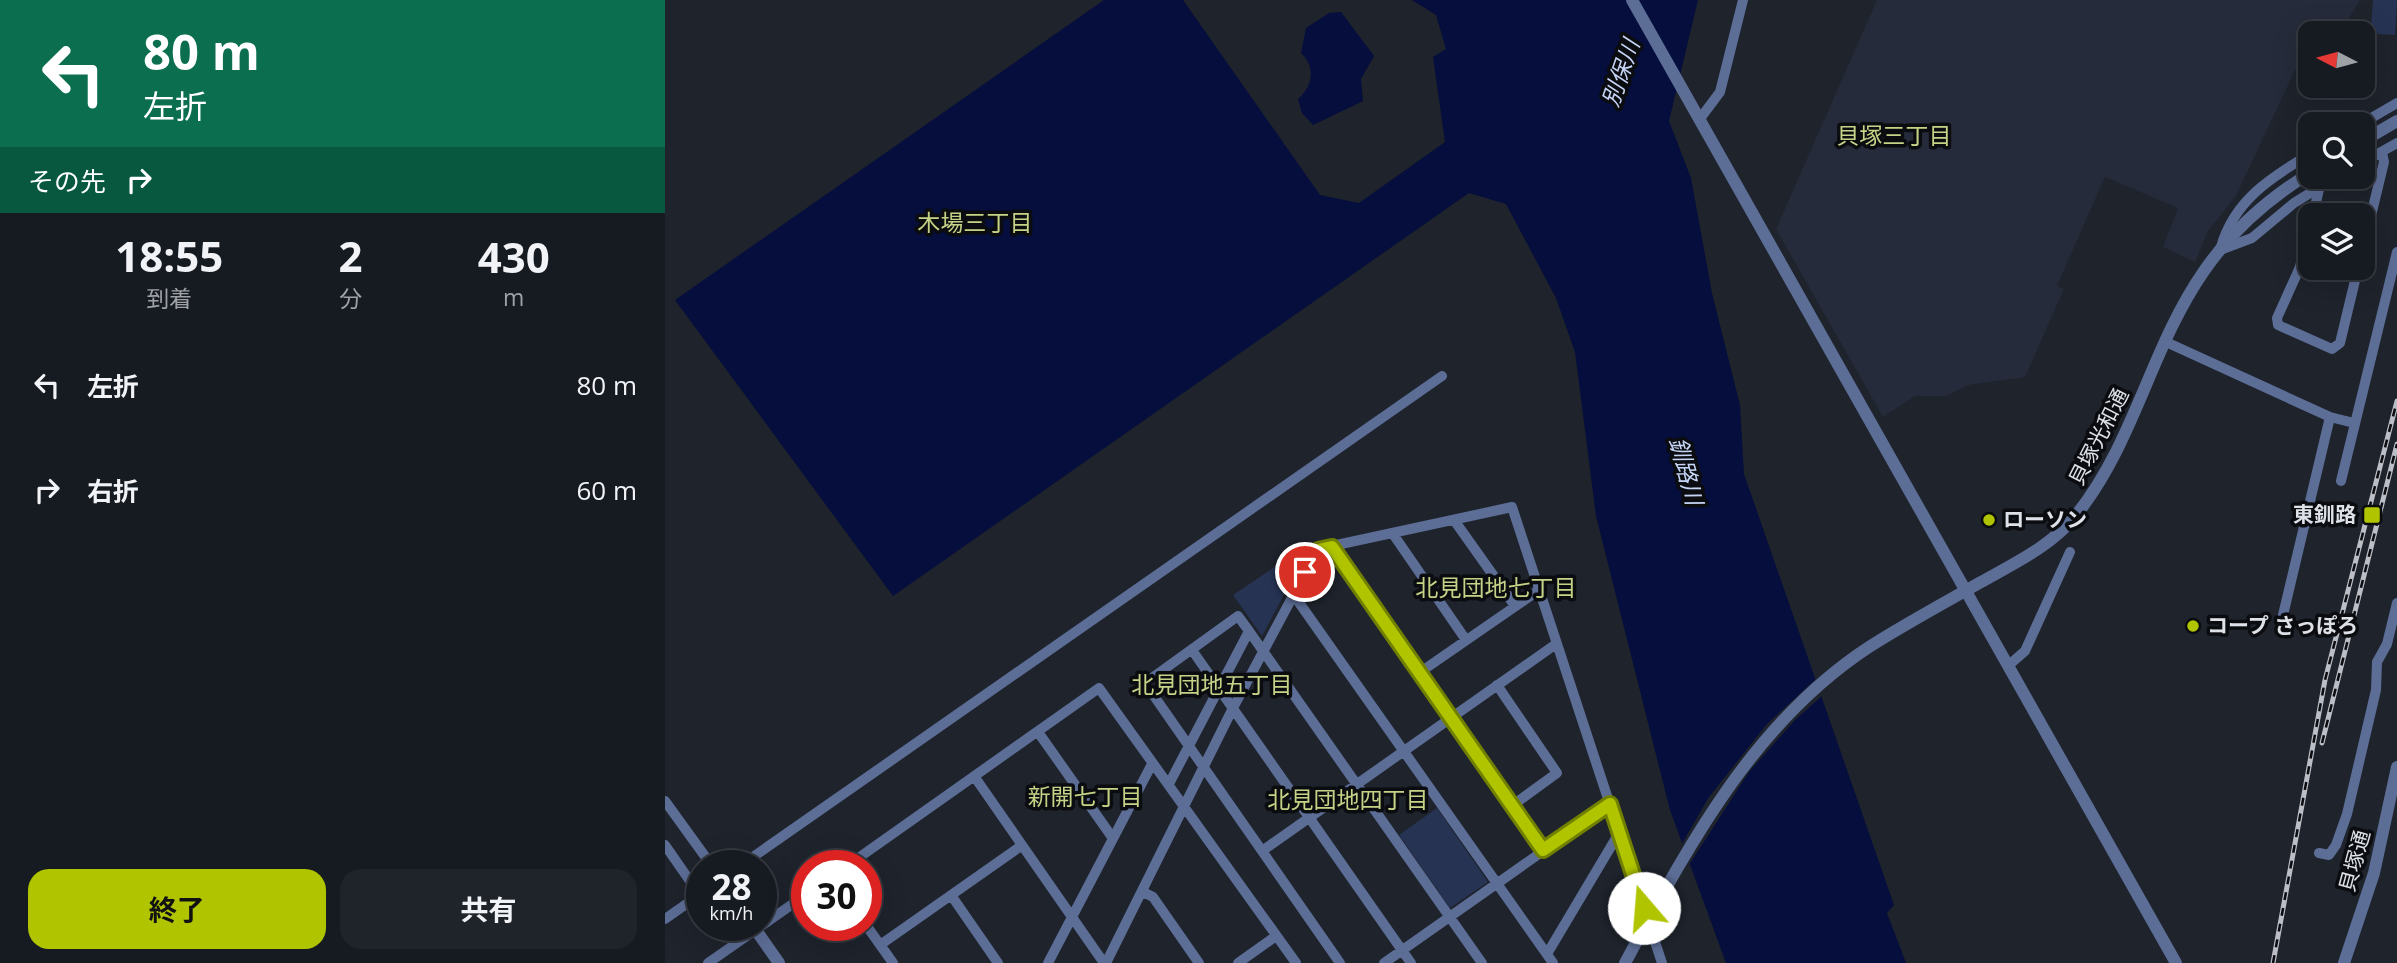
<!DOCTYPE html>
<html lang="ja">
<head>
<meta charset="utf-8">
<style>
	:root { --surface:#161a21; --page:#1f232a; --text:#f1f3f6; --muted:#9ea1a5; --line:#35383f; --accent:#b0c500 }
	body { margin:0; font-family:"Open Sans","Noto Sans JP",sans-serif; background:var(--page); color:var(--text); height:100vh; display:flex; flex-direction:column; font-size:26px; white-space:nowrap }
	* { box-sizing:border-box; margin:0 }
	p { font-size:23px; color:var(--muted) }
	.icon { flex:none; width:38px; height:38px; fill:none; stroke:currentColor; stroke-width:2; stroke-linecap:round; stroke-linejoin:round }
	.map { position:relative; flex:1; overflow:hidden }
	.side { display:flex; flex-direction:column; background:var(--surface); width:665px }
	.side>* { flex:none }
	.top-card { background:#0b6e4f; color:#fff; overflow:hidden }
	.needle { width:46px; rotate:276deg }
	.tools { position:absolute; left:1633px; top:21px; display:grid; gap:14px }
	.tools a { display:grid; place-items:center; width:77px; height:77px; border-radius:14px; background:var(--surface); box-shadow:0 7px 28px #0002,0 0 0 2px var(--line); font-size:35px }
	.speed { position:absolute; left:21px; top:850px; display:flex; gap:14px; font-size:35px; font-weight:700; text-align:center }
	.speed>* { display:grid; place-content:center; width:91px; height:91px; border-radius:50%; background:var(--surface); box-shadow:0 7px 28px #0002,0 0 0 2px var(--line); line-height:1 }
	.speed small { font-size:18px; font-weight:400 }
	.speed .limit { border:10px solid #d22; background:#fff; color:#111 }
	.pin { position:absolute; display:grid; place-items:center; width:60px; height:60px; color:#fff; margin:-30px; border:4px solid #fff; border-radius:50%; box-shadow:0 2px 7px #0007 }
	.me { position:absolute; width:77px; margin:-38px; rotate:342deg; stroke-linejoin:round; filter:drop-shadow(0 0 5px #0008) }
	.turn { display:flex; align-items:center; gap:24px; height:147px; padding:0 28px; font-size:32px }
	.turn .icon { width:91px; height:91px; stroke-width:2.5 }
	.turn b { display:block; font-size:49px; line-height:60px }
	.then { display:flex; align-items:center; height:66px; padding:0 28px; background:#0003; gap:14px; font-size:26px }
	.eta { display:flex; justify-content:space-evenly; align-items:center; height:119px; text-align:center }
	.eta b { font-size:42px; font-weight:700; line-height:49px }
	.button { display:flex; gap:14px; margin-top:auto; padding:14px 28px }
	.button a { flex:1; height:80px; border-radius:21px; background:var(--accent); color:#111; font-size:28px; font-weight:700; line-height:80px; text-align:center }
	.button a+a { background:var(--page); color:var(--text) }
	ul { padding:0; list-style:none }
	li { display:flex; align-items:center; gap:21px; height:105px; padding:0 28px }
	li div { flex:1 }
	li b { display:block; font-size:26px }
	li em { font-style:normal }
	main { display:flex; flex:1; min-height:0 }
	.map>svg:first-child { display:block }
	.built { fill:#252b3a }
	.green { fill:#263353 }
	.water { fill:#050e3c }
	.pier { fill:#1e232c }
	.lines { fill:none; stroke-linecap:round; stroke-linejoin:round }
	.minor { stroke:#5c6d96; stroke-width:10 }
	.tertiary { stroke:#5c6d96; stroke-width:12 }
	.rail-casing { stroke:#bbbec6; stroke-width:5 }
	.rail { stroke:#0a0c10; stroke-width:2.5; stroke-dasharray:8; stroke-linecap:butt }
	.route-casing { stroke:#728000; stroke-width:18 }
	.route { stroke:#b0c500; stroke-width:12 }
	.poi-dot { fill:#b0c500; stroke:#0a0c10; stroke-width:2.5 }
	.labels { text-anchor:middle; stroke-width:7; stroke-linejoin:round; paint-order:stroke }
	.street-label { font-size:21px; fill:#dee1e8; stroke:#0a0c10 }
	.poi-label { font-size:21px; font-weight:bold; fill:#dee1e8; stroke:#0a0c10; text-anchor:start }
	.water-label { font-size:23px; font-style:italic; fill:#c6d4f5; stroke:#0a0c10 }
	.neighbourhood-label { font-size:23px; fill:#c5d387; stroke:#0a0c10 }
</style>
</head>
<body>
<main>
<section class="side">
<div class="top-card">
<div class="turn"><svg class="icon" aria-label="left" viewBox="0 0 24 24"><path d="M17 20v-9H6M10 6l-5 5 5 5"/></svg><div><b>80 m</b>左折</div></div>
<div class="then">その先<svg class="icon" aria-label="right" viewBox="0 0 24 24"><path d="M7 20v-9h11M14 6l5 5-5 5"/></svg></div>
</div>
<div class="eta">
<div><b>18:55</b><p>到着</p></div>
<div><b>2</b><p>分</p></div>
<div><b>430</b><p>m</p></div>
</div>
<ul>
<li><svg class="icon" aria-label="left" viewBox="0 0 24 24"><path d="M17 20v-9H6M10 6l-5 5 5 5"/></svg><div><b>左折</b></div><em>80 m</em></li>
<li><svg class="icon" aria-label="right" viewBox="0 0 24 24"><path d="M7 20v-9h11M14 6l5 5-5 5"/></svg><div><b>右折</b></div><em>60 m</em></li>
</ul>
<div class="button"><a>終了</a><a>共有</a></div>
</section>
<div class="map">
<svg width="1732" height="963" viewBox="0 0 1732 963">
	<rect width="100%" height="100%" fill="#1e232c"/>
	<!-- built -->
	<path class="built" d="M 1212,0 L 1695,0 L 1675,33 L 1645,33 L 1645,73 L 1630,70 L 1571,196 L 1543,231 L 1530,262 L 1498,247 L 1513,208 L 1440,177 L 1392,286 L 1399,289 L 1360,377 L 1303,385 L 1282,396 L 1250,396 L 1218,417 L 1111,229 Z"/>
	<!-- green -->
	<path class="green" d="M 1708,0 L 1732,0 L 1730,35 L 1713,34 L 1706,26 Z
		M 648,541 L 597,636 L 568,595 Z
		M 772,808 L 823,882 L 785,908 L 734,835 Z"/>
	<!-- water -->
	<path class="water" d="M 439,0 L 518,0 L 655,195 L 694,203 L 780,142 L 768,57 L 781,49 L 771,15 L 747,0 L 1033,0 L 1004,121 L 1026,178 L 1047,293 L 1075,405 L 1079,474 L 1229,905 L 1222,913 L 1241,963 L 1061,963 L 1005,810 L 931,516 L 910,352 L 891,298 L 841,204 L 804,193 L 228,596 L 10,300 Z
		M 676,12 L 709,56 L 696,79 L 698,101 L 648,125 L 637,113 L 633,99 C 648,86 651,67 636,53 L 641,28 L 664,13 Z"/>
	<!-- pier -->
	<path class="pier" d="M 1153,677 L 1159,694 L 1129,721 L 1084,772 L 1022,868 L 1015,847 L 1044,797 L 1102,724 Z"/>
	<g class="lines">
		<!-- minor -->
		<path class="minor" d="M 1034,120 L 1055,92 L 1078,0
			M 1696,124 L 1732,103
			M 1698,162 L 1732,143
			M 1648,215 L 1655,185
			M 1645,226 L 1635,267 L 1612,318 L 1613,325 L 1667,349 L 1675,343 L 1693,268
			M 1556,247 C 1569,201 1605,178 1645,154
			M 1698,249 L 1719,162 L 1717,152
			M 1555,250 L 1587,238 L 1629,203 L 1671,177
			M 1501,342 L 1665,417 L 1689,423
			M 1676,481 L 1732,252
			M 789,520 L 850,606
			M 728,534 L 801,640
			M 667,547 L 878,850
			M 628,594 L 888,963
			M 1618,615 L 1665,417
			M 584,631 L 817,963
			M 527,650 L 746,963
			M 1344,665 L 1360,651 L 1405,552
			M 754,673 L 874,590
			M 832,685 L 892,773 L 848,805
			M 373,732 L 447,837
			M 309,776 L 439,963
			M 505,782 L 584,631 L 573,616 L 480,683 L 675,963
			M 0,801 L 47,866
			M 0,845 L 34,894
			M 597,851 L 891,644
			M 1654,853 L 1664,855 L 1671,845 L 1682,814 L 1711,690 L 1712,662 L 1722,644 L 1732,603
			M 75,866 L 777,376
			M 182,866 L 434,688 L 631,963
			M 478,892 L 488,897 L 534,963
			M 286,895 L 333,963
			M 0,919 L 37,893
			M 201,925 L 228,963
			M 215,945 L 356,846
			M 882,954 L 954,833
			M 43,963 L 142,894
			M 383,963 L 487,764
			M 441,963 L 568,708 L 653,549 L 847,507 L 997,963
			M 573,963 L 611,936
			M 719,963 L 945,804"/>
		<!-- tertiary -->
		<path class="tertiary" d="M 967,0 L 1511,963
			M 1698,141 L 1732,121
			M 88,926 L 114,963
			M 960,963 C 1024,845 1088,723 1204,647 C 1240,624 1279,603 1316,582 C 1350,563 1388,545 1412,514 C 1470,441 1486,347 1539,271 C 1566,232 1604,198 1645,173
			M 1679,963 L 1709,873 L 1732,767"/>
		<!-- rail casing -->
		<g class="rail-casing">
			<path id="rail" d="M 1657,743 L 1732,444
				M 1608,963 L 1660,680 L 1732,401"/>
		</g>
		<!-- rail -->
		<use href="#rail" class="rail"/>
	</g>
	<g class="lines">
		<!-- route casing -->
		<g class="route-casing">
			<path id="route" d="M 640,572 L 653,550 L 667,547 L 878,850 L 945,804 L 979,908"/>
		</g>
		<!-- route -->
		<use href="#route" class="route"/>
	</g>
	<!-- markers -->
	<g class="poi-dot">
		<rect x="1698" y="506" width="18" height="18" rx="3.5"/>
		<circle cx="1324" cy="520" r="7"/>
		<circle cx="1528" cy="626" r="7"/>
	</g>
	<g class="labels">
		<!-- street labels -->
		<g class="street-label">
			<text transform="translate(1434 437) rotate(-63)" y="7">貝塚光和通</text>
			<text transform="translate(1690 861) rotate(-75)" y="7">貝塚通</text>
		</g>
		<!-- poi labels -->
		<g class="poi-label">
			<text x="1691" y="522" text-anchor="end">東釧路</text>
			<text x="1338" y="527">ローソン</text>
			<text x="1542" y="633">コープ さっぽろ</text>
		</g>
		<!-- water labels -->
		<g class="water-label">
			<text transform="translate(956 73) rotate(-71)" y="8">別保川</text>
			<text transform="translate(1021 471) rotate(75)" y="8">釧路川</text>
		</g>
		<!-- neighbourhood labels -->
		<g class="neighbourhood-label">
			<text x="1229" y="144">貝塚三丁目</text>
			<text x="310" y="231">木場三丁目</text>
			<text x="831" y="596">北見団地七丁目</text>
			<text x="547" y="693">北見団地五丁目</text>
			<text x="420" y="805">新開七丁目</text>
			<text x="683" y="808">北見団地四丁目</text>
		</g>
	</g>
</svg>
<div class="tools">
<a><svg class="needle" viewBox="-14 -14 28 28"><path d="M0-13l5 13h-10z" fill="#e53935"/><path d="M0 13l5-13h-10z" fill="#9ea1a5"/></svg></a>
<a><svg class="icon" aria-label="search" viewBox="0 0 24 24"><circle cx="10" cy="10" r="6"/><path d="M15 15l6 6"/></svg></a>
<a><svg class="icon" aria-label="layers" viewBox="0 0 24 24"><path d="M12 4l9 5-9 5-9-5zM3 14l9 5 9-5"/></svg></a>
</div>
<div class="speed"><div>28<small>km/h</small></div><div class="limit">30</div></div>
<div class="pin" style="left:640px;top:572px;background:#d93025"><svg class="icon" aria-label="arrive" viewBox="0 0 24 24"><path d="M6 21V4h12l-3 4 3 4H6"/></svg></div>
<svg class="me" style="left:979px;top:908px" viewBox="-20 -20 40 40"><circle r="19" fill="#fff"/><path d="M0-13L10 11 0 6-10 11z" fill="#b0c500"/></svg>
</div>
</main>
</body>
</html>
